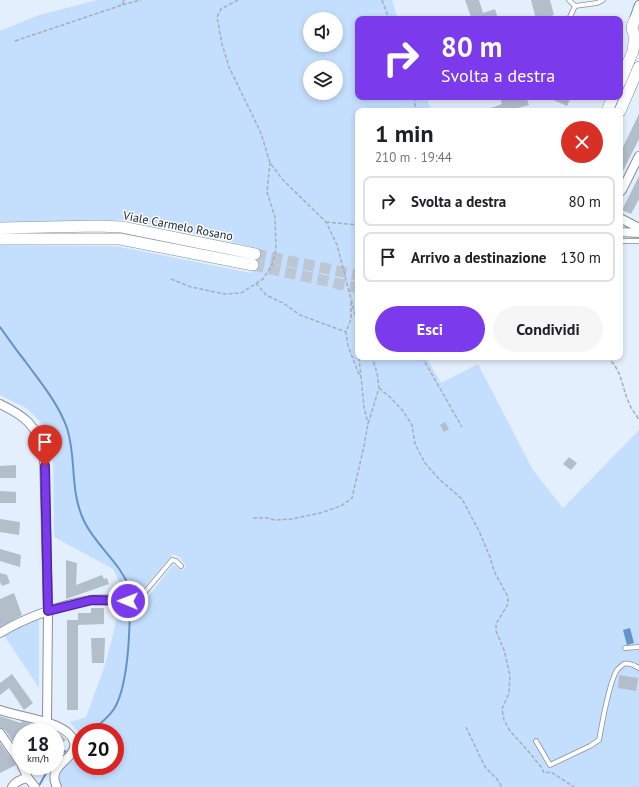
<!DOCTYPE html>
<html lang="it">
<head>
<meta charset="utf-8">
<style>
	:root { --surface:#fff; --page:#f6f6f6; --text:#202124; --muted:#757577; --line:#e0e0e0; --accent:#7c3aed }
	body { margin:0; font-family:"PT Sans",sans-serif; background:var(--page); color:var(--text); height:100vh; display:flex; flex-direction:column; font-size:15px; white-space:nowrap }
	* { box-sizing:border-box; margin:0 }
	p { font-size:13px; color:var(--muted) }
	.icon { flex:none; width:22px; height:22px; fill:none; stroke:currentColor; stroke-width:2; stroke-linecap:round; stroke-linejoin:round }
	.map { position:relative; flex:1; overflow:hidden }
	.panel { position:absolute; left:355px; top:108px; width:268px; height:252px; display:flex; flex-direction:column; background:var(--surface); border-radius:8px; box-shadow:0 2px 6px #0003 }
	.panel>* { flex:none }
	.guide { position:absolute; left:355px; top:16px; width:268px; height:84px; border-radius:8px; box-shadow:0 2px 6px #0003; background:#7c3aed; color:#fff; overflow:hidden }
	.fabs { position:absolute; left:303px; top:12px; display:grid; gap:8px }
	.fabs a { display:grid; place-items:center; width:40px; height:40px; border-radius:50%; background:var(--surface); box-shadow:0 2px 6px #0003; font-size:20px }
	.speed { position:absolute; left:12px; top:723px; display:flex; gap:8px; font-size:20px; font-weight:700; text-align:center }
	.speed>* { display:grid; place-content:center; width:52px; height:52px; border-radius:50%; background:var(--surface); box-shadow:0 2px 6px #0003; line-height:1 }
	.speed small { font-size:10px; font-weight:400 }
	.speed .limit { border:6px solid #d22; background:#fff; color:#111 }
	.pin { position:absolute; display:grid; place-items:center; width:34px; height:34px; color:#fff; margin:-41px -17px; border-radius:50% 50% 50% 0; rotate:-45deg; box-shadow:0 0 4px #0007 }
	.pin .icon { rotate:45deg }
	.me { position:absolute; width:44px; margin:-22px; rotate:271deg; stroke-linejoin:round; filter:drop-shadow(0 0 3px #0008) }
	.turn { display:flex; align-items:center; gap:14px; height:84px; padding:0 20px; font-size:18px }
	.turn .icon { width:52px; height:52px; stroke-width:2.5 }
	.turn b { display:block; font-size:28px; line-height:34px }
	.round { display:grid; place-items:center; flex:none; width:42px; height:42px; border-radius:21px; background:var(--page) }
	.overview { display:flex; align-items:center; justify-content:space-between; height:68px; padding:0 20px }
	h1 { font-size:24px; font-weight:600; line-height:30px }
	.action { display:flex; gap:8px; margin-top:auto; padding:8px 20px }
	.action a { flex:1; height:46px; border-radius:24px; background:var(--accent); color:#fff; font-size:16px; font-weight:600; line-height:46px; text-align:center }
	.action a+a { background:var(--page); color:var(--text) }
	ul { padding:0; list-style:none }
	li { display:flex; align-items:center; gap:12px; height:50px; margin:0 8px 6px; padding:0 12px; border:2px solid var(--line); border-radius:8px }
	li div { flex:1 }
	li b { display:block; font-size:15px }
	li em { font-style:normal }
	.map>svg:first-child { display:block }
	.green { fill:#c4dffe; fill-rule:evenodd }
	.water { fill:#6493c9 }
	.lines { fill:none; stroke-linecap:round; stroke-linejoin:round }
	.stream { stroke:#6493c9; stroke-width:2 }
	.building { fill:#b3becb }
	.secondary-tunnel { stroke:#bdc7d3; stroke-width:11; stroke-dasharray:11 5.5; stroke-linecap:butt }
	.lane-casing { stroke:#86909c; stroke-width:5.5 }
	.street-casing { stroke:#86909c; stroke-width:10 }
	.secondary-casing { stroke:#86909c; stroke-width:12 }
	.path { stroke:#a5aeb9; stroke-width:1.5; stroke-dasharray:4 2; stroke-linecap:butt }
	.lane { stroke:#fff; stroke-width:4 }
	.street { stroke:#fff; stroke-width:8 }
	.secondary { stroke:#fff; stroke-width:11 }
	.route-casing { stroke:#51269a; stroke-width:10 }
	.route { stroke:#7c3aed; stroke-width:7 }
	.labels { text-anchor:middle; stroke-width:3; stroke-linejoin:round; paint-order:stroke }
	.street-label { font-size:12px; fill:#22262b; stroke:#f9fcfe }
</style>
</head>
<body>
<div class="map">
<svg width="639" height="787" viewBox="0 0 639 787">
	<rect width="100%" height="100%" fill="#e4effd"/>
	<!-- green -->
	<path class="green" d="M 97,0 L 392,0 L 398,19 L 358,19 L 358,97 L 426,97 L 432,111 L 358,111 L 358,357 L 426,357 L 441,383 L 478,364 L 533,470 L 563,508 L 639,430 L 639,787 L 62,787 C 54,770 69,762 81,752 L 81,766 L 115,766 L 115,732 L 81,732 L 81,736 L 70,722 L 86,717 L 105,665 L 112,639 L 119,606 L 124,605 L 138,605 L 146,599 L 173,565 L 182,570 L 186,567 L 180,557 L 173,554 L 136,597 L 127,597 L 119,596 L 120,583 L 113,569 L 54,537 L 53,455 L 50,441 L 41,423 L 34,415 L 26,408 L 0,395 L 0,245 L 116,246 L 251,273 L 257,248 L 132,220 L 0,222 L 0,31 L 39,15 ZM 310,19 L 336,19 L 336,45 L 310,45 ZM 310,67 L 336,67 L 336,93 L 310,93 Z
		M 38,617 L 39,619 L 39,688 L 3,634 Z"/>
	<!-- water -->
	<path class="water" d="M 630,628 L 634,643 L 627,645 L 623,630 Z"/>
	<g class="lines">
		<!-- stream -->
		<path class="stream" d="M 0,327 C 8,338 16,350 25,361 C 41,383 58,403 67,428 C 77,459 69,489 84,521 C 96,546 120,562 130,589 C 130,620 130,683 114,709 C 108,718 99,725 90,732
			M 55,760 L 65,751
			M 40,784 L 50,766"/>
	</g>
	<!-- building -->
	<path class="building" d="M 465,0 L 479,0 L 483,13 L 495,9 L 498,19 L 469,19 L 471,17 Z
		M 531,0 L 550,0 L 554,15 L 548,17 L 549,19 L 536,19 Z
		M 500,97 L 526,97 L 529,105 L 518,108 L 519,111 L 483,111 L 502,104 Z
		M 547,97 L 571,97 L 567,106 Z
		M 639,114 L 639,139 L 620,177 L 620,153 Z
		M 639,176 L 639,199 L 631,214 L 622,210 Z
		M 445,422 L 449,429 L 444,432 L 440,425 Z
		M 569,457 L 577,463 L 571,470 L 563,464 Z
		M 16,465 L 16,478 L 0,478 L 0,466 Z
		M 0,491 L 16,492 L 16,503 L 0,503 Z
		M 0,519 L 20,522 L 19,535 L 0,532 Z
		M 0,549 L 21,555 L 20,567 L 0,561 Z
		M 66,560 L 77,563 L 76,585 L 102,575 L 104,579 L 107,578 L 109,584 L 66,599 Z
		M 0,573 L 7,575 L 10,583 L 2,586 L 0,582 Z
		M 14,593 L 22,615 L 0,627 L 0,599 Z
		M 91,608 L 104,608 L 104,624 L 78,625 L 78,710 L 67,710 L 67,620 L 78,620 L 78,613 L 91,613 Z
		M 91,638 L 105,638 L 104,663 L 92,663 Z
		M 12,674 L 33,703 L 24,710 L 9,688 L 0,695 L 0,683 Z
		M 619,675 L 638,678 L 636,691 L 618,688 Z
		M 0,716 L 21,723 L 22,721 L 51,730 L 60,734 L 66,740 L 55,748 L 55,732 L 21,732 L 21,753 L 5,730 L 0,728 Z
		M 0,743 L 16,765 L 0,773 Z"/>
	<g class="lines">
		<!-- secondary-tunnel -->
		<path class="secondary-tunnel" d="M 255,254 L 358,275
			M 253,265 L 358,288"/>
		<!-- lane casing -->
		<g class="lane-casing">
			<path id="lane" d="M 569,0 L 575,6
				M 569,19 L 575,6 L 597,3 L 603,0
				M 620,241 L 639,241
				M 122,600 L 136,601 L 139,599 L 172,560 L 176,561 L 181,566
				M 625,648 L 639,647
				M 536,741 L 550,765 L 590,746 L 599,740 C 602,724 609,682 617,670 C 619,668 622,665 624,664 C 629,662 635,666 639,668"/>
		</g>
		<!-- street casing -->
		<g class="street-casing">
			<path id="street" d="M 634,19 L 639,5
				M 620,192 L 622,190 L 639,156
				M 620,218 L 639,228
				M 620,232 L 639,233
				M 0,404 C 25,416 36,425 44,452 L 48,611 L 47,722
				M 0,633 C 26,617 61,605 91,600 C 101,599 112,600 122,600
				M 0,710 C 18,717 69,721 74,742 C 78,760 45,764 57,787
				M 0,733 L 21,763
				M 22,766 L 28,778 L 35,787
				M 12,787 C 16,781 21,779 28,778"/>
		</g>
		<!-- secondary casing -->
		<g class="secondary-casing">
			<path id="secondary" d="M 639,15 C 631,23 629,31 639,39
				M 620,82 L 633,51 L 635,35
				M 607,111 L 613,97
				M 620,111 L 639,67
				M 0,228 L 97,226 L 122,227 L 255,254
				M 0,239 L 120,239 L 253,265"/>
		</g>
		<!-- path -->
		<path class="path" d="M 124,0 L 122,5 L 141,0
			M 238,0 L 221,9 L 217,17 L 222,44 L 229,67 L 261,133 L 270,163 L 283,180 L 326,222 L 337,245 L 358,326
			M 382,0 L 389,19
			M 15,41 L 122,5
			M 414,97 L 416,111
			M 326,222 L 358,225
			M 171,279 L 191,287 L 224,294 L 241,293 L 263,279 L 272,265 L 276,250 L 275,217 L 267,192 L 270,163
			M 256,283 L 266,295 L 283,303 L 300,315 L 346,332
			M 351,302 L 351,319 L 346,332 L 348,346 L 360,377
			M 357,324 L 358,343
			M 359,357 L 364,407 L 368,424
			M 422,357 L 462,427
			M 607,357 C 623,371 621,386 629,403 C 631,409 636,414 639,420
			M 379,388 L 391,398 L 403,411 L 412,425 L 415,444 L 425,463 L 439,479 L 462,499 L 479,531 L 490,557 L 494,571 L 508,597 L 508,604 L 496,624 L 496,631 L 504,650 L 510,675 L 509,693 L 502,709 L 504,720 L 510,731 L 529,752 L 542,768 L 544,773 L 551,772 L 574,787
			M 253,518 L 267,518 L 275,520 L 292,519 L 320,513 L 341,506 L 352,498 L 364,446 L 368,424 L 379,388 L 377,373 L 372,357
			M 466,727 L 485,767 L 497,779 L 502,787"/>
		<!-- lane -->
		<use href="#lane" class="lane"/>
		<!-- street -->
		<use href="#street" class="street"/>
		<!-- secondary -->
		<use href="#secondary" class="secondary"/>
	</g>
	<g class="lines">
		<!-- route casing -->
		<g class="route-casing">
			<path id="route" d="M 45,466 L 48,611 L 92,600 L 128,601"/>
		</g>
		<!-- route -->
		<use href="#route" class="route"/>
	</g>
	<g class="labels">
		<!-- street labels -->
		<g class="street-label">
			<text transform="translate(178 226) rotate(11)" y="4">Viale Carmelo Rosano</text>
		</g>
	</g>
</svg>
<div class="fabs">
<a><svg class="icon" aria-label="sound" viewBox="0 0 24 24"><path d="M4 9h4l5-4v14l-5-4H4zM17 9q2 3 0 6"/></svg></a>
<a><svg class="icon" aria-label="layers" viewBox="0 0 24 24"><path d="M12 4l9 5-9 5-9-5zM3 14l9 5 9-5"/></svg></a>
</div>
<div class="speed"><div>18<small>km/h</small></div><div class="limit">20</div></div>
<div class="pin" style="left:45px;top:466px;background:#d93025"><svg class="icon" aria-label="arrive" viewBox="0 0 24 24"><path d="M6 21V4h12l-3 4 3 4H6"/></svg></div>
<svg class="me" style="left:128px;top:601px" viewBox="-20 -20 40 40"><circle r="17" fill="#7c3aed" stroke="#fff" stroke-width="3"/><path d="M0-11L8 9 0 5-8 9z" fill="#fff"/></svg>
<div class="guide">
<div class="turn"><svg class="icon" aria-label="right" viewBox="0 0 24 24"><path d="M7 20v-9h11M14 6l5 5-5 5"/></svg><div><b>80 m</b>Svolta a destra</div></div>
</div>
<section class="panel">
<div class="overview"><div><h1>1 min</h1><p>210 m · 19:44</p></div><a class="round" style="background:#d93025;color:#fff"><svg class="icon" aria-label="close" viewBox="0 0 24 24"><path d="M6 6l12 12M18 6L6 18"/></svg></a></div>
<ul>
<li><svg class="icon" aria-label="right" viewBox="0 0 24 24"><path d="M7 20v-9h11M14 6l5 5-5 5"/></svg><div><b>Svolta a destra</b></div><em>80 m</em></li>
<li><svg class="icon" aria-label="arrive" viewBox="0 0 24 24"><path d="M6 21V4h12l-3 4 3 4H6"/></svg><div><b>Arrivo a destinazione</b></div><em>130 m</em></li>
</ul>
<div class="action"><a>Esci</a><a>Condividi</a></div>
</section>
</div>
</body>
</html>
